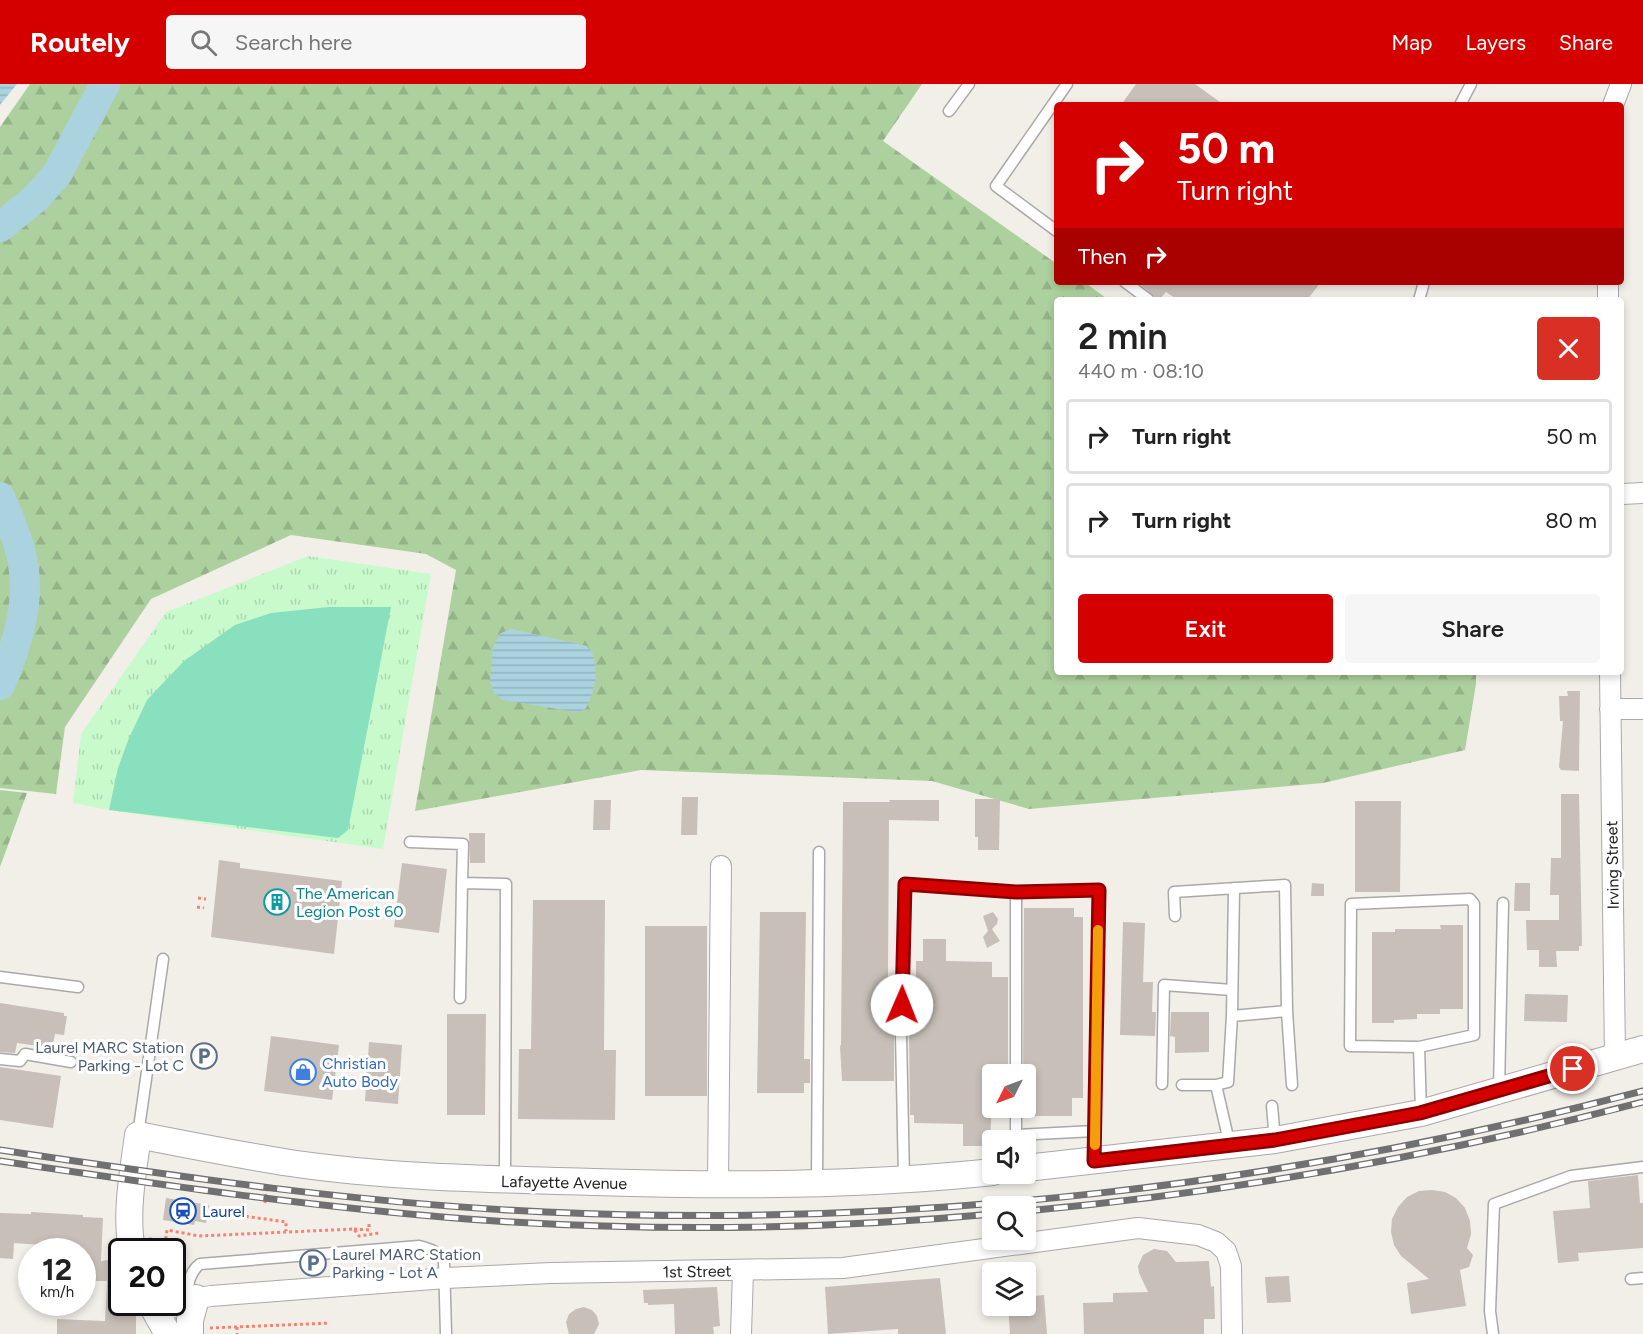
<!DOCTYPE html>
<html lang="en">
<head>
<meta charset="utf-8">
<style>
	:root { --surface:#fff; --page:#f6f6f6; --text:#222; --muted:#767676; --line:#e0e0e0; --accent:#d40000 }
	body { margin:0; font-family:Figtree,sans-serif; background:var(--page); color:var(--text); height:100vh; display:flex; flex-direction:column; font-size:22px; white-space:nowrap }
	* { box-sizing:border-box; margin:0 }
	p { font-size:20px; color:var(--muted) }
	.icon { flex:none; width:33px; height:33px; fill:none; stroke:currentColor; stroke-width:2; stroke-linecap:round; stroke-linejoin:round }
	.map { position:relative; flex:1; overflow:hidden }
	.details { position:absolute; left:1054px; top:213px; width:570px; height:378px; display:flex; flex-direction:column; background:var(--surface); border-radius:6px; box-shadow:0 3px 9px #0003 }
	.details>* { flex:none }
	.guide { position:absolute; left:1054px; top:18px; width:570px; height:183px; border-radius:6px; box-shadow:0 3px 9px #0003; background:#d40000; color:#fff; overflow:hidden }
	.needle { width:39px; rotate:228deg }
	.controls { position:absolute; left:982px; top:980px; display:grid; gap:12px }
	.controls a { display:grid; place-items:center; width:54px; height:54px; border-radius:6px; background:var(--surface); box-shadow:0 3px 9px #0003; font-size:30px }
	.speed { position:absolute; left:18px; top:1154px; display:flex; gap:12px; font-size:30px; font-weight:700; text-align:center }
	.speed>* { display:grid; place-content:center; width:78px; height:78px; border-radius:50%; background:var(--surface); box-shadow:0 3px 9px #0003; line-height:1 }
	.speed small { font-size:15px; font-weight:400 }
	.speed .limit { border:3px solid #111; border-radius:9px; background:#fff; color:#111 }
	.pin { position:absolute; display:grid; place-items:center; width:51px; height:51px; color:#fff; margin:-26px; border:3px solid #fff; border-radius:50%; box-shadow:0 2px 6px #0007 }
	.me { position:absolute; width:66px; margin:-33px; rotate:1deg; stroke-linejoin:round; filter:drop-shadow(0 0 4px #0008) }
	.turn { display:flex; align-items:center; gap:21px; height:126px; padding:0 24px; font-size:27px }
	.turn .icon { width:78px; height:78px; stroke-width:2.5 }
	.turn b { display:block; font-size:42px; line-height:51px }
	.then { display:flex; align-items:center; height:57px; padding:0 24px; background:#0003; gap:12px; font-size:22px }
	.round { display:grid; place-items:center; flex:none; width:63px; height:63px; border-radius:6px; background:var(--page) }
	.headline { display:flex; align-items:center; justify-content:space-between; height:102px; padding:0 24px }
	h1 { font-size:36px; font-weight:600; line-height:45px }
	.action { display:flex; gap:12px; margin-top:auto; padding:12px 24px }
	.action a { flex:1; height:69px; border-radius:6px; background:var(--accent); color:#fff; font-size:24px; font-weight:600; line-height:69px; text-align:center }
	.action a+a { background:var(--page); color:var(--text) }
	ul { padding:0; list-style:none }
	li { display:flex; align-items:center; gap:18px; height:75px; margin:0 12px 9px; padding:0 12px; border:3px solid var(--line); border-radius:6px }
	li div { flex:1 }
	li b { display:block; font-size:22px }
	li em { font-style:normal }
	header { display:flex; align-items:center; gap:36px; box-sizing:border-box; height:84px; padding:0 30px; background:var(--accent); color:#fff }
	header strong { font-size:28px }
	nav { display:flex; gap:33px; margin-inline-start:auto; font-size:21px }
	.search { width:420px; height:54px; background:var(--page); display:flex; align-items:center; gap:15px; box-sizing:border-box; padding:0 21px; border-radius:6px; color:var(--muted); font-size:22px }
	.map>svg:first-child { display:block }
	.forest { fill:url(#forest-firs) }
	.park { fill:url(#park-tufts) }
	.pitch { fill:#88e0be }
	.water { fill:url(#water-rules) }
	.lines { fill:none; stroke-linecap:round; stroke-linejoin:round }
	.river { stroke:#aad3df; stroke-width:30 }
	.building { fill:#c7bfb8 }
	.service-casing { stroke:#a9a9a9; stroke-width:13 }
	.minor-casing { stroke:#a9a9a9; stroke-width:22 }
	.tertiary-casing { stroke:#a9a9a9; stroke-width:28 }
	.path { stroke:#fa8072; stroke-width:3; stroke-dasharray:3 3; stroke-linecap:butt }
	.service { stroke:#fff; stroke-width:10 }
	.minor { stroke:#fff; stroke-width:20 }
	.tertiary { stroke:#fff; stroke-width:26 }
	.rail-casing { stroke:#707070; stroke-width:7 }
	.rail { stroke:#fff; stroke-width:4.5; stroke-dasharray:14; stroke-linecap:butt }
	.route-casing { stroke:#8a0000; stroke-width:15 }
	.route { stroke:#d40000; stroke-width:10 }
	.slow { stroke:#f59e0b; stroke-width:10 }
	.labels { text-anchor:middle; stroke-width:6; stroke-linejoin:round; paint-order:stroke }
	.street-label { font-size:16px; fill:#222; stroke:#fff }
	.culture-label { font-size:16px; fill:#0d838f; stroke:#fff; text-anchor:start }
	.service-label { font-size:16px; fill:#4e5e75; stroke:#fff; text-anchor:end }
	.shop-label { font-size:16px; fill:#366cbe; stroke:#fff; text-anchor:start }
	.transit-label { font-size:16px; fill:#164399; stroke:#fff; text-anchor:start }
</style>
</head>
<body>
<header>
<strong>Routely</strong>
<div class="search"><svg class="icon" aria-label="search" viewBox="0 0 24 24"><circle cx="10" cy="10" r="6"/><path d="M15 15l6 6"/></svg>Search here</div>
<nav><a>Map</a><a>Layers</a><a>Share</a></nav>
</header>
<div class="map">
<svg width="1643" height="1250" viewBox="0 0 1643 1250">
	<defs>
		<pattern id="forest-firs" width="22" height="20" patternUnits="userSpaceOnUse" patternTransform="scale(1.5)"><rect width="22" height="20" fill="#add19e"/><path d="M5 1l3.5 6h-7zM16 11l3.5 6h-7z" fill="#95b388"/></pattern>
		<pattern id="park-tufts" width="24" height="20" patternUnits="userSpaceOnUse" patternTransform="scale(1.5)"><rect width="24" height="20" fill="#c8facc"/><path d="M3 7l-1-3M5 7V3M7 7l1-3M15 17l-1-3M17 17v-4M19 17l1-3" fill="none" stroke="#acd6af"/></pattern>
		<pattern id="water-rules" width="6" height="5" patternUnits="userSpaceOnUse" patternTransform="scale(1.5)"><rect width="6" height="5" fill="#aad3df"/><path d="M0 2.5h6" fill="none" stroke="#92b5bf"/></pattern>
	</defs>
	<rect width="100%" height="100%" fill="#f2efe9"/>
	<!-- forest -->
	<path class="forest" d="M 30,0 L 922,0 L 883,57 L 1057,180 L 1058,198 L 1084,198 L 1109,216 L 1058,216 L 1058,588 L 1476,588 L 1476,600 L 1465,666 L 1323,699 L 1029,725 L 932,697 L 641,686 L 415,727 L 456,486 L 426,470 L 291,451 L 151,515 L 65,643 L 56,710 L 0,704 L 0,43 Z
		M 0,706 L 27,709 L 0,783 Z"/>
	<!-- park -->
	<path class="park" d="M 308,472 L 431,490 L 383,765 L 109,726 L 73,719 L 81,650 L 166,528 Z"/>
	<!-- pitch -->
	<path class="pitch" d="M 329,523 L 391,523 L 348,746 L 338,754 L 109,726 L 118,684 L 129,654 L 147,616 L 184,577 L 235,541 L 271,529 Z"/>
	<!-- water -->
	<path class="water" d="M 0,0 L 17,0 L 0,21 Z
		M 511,545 L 587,562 C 602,578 595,608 585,626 L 575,628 L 503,616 L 494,609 L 490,598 L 493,563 L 501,549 Z"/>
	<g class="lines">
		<!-- river -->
		<path class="river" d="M 0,143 L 36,114 L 57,90 L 105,0
			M 0,413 C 7,431 17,451 21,470 C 32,514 18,560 0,601"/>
	</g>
	<!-- building -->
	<path class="building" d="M 1136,0 L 1195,0 L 1224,21 L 1121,21 Z
		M 1137,198 L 1321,198 L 1307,216 L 1178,216 L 1166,208 L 1159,216 Z
		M 1567,607 L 1580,607 L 1579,687 L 1561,686 L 1559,683 L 1563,637 L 1560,637 L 1559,612 L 1568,612 Z
		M 1561,710 L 1579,710 L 1582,862 L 1579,862 L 1579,867 L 1556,867 L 1557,883 L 1539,883 L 1539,866 L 1527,866 L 1526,836 L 1559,836 L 1559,811 L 1550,811 L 1551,774 L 1561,774 Z
		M 682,713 L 698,713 L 697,751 L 681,751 Z
		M 975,715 L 1000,715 L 999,766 L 978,766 L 978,753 L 975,753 Z
		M 594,716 L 611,716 L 610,746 L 593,746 Z
		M 889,716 L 939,716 L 939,737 L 889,736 L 888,893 L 895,893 L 896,925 L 902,928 L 909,924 L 910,893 L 916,893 L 916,877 L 923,877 L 923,855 L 946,855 L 946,877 L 992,878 L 992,893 L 1008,893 L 1008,990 L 993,990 L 990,1062 L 963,1062 L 963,1040 L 914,1039 L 914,1031 L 910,1031 L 909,950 L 904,943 L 897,944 L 894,950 L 894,997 L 842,997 L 840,962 L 841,961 L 843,718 L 890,718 Z
		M 1355,717 L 1401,717 L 1400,808 L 1355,808 Z
		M 469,749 L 485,749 L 485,779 L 470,779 Z
		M 219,776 L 240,779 L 240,784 L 342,797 L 334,870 L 211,853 Z
		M 402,779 L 447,785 L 439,849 L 394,843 Z
		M 1312,799 L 1324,800 L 1324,812 L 1311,812 Z
		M 1515,799 L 1530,799 L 1530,827 L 1514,827 Z
		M 533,816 L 605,816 L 604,966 L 616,966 L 615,1036 L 518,1035 L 519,965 L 531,965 Z
		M 1024,824 L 1074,824 L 1074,833 L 1083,833 L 1083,1014 L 1072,1014 L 1072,1032 L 1026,1032 L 1026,990 L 1023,990 Z
		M 760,828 L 806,828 L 804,975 L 810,975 L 810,999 L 804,999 L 804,1009 L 757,1009 Z
		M 993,828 L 998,835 L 997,840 L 992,845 L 1000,857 L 987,864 L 983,853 L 988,847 L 983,832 Z
		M 1123,838 L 1145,839 L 1143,898 L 1153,898 L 1152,928 L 1156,928 L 1155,952 L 1120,951 Z
		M 1440,841 L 1463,841 L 1463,925 L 1440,925 L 1440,930 L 1417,930 L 1417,935 L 1394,936 L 1394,939 L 1372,939 L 1372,848 L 1395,848 L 1395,845 L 1441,845 Z
		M 645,842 L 707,842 L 707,1012 L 645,1012 Z
		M 1525,910 L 1568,911 L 1567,938 L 1524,937 Z
		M 0,919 L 64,929 L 64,932 L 67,932 L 64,951 L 55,950 L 52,964 L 17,959 L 15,969 L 0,968 Z
		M 1171,928 L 1209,928 L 1209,968 L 1175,969 L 1175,953 L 1170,952 Z
		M 447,930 L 486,930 L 485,1031 L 447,1031 Z
		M 271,952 L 339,961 L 332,1016 L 264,1007 Z
		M 369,958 L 402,961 L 398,1020 L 365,1017 Z
		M 0,983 L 61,992 L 53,1044 L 0,1036 Z
		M 1638,1091 L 1640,1119 L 1643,1119 L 1643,1164 L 1578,1169 L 1579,1177 L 1558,1179 L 1553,1127 L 1590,1124 L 1588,1097 Z
		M 1432,1106 L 1445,1108 L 1456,1114 L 1465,1124 L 1470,1137 L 1471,1150 L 1467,1164 L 1473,1171 L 1469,1183 L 1460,1186 L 1466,1222 L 1411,1230 L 1407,1199 L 1429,1195 L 1401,1172 L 1394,1161 L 1391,1148 L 1392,1135 L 1398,1123 L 1407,1113 L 1419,1107 Z
		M 166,1114 L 209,1121 L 206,1139 L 195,1137 L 194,1141 L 163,1136 Z
		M 31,1128 L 83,1131 L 83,1133 L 103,1134 L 101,1177 L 117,1175 L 119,1176 L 121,1221 L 136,1221 L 136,1250 L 57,1250 L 57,1235 L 105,1237 L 107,1197 L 82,1197 L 82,1164 L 14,1159 L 13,1175 L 0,1174 L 0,1129 L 31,1130 Z
		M 1154,1165 L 1167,1167 L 1176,1178 L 1209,1177 L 1211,1203 L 1214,1202 L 1215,1235 L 1204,1235 L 1204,1250 L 1084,1250 L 1083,1219 L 1113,1218 L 1113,1209 L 1148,1208 L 1139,1189 L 1138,1182 L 1143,1171 Z
		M 1289,1192 L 1291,1218 L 1267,1219 L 1265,1193 Z
		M 940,1194 L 946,1250 L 898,1250 L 898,1245 L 828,1250 L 825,1203 Z
		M 717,1203 L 720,1242 L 713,1243 L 714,1250 L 675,1250 L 674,1220 L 648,1221 L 648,1219 L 644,1219 L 643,1206 Z
		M 1044,1211 L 1047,1250 L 1010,1250 L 1008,1221 L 1026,1221 L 1026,1213 Z
		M 584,1223 L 592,1226 L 597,1232 L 599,1240 L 594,1250 L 569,1250 L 566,1238 L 569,1230 L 576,1225 Z"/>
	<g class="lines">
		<!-- service casing -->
		<g class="service-casing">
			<path id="service" d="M 1460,21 L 1471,0
				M 949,27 L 969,0
				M 1058,148 L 996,102 L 1067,0
				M 1125,198 L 1149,216
				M 1419,216 L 1423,202 L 1422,198
				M 410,758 L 463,760 L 462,799 L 506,800 L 505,1096
				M 1175,832 L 1174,808 L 1285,801 L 1287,927
				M 0,893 L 78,903
				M 460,914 L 462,799
				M 902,921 L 905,800 L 1016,808
				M 1232,932 L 1234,804
				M 901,950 L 904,1095
				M 1419,963 L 1474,951 L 1474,820 L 1470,815 L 1351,820 L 1350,962 L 1419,963 L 1421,1028
				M 0,975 L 20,977 L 25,970 L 71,978
				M 1016,990 L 1016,808 L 1099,806 L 1094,1077
				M 1162,1000 L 1164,901 L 1232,906
				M 1182,1001 L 1216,1001 L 1230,1062
				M 1216,1001 L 1228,998 L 1232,932 L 1287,927 L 1292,1001
				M 1499,1006 L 1503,819
				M 1272,1022 L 1275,1056
				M 1016,1023 L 1016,1056
				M 138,1051 L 163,875
				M 1016,1051 L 1095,1047
				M 817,1099 L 819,768
				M 1631,1195 L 1643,1194
				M 186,1217 C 188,1203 188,1189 200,1180 L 419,1162 C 431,1165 437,1167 444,1177 L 446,1250
				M 1493,1250 L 1490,1227 L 1494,1120 L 1571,1092 L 1643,1083"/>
		</g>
		<!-- minor casing -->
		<g class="minor-casing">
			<path id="minor" d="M 1613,21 L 1621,0
				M 1608,198 L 1608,216
				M 1622,410 L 1643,409
				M 1610,588 L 1615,973
				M 1610,625 L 1643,625
				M 718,1101 L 721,782
				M 157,1230 L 192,1215 L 211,1212 L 446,1194 L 551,1189 L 843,1184 L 1138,1144 L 1198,1151 L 1216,1158 L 1226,1167 L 1231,1182 L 1232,1250
				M 741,1250 L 743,1187"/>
		</g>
		<!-- tertiary casing -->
		<g class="tertiary-casing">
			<path id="tertiary" d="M 1026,1084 L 1275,1056 L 1421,1029 L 1643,965
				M 132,1167 C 125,1129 133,1089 138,1051 C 189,1061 239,1071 290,1079 C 391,1094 492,1095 594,1098 C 727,1102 860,1102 993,1088
				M 150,1218 L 168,1250
				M 190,1250 L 190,1236 L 196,1214"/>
		</g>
		<!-- path -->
		<path class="path" d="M 198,814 L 206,815
			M 197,823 L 204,824
			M 265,1119 L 267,1100
			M 230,1123 L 229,1130 L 286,1138 L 286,1147
			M 354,1145 L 369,1146 L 369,1139
			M 149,1155 L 165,1156
			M 164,1167 L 167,1146 L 199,1152 L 354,1145 L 359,1152 L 379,1149
			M 237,1243 L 237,1250
			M 210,1244 L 330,1239"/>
		<!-- service -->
		<use href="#service" class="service"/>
		<!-- minor -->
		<use href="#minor" class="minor"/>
		<!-- tertiary -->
		<use href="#tertiary" class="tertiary"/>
		<!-- rail casing -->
		<g class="rail-casing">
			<path id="rail" d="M 0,1066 C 181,1093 363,1120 546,1128 C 914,1145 1287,1101 1643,1007
				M 0,1077 C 155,1100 311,1123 467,1135 C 642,1148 819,1146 993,1130
				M 1026,1127 C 1234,1108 1441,1071 1643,1018"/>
		</g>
		<!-- rail -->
		<use href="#rail" class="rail"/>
	</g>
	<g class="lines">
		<!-- route casing -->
		<g class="route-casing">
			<path id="route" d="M 902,921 L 905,800 L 1016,808 L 1099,806 L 1094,1077 L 1275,1056 L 1420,1029 L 1573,985"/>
		</g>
		<!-- route -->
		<use href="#route" class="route"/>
		<!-- slow -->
		<path class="slow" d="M 1095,1061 L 1098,846"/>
	</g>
	<!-- icons -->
	<defs>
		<g id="building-ring" transform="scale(1.35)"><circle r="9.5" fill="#fff" stroke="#0f9aa8" stroke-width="1.5"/><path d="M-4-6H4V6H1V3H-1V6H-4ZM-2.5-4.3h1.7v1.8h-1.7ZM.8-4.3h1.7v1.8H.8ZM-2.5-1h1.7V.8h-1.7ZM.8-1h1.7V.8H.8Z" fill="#0f9aa8"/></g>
		<g id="parking-ring" transform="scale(1.35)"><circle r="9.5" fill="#fff" stroke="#5c6f8a" stroke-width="1.5"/><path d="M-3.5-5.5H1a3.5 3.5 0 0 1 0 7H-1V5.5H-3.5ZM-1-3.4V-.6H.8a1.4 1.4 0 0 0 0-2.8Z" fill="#5c6f8a"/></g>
		<g id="shop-ring" transform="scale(1.35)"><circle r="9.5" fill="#fff" stroke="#3f7fe0" stroke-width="1.5"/><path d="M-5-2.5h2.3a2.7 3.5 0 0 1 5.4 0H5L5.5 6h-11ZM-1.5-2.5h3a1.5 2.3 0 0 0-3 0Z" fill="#3f7fe0"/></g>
		<g id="station-ring" transform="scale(1.35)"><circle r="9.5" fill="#fff" stroke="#1a4fb4" stroke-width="1.5"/><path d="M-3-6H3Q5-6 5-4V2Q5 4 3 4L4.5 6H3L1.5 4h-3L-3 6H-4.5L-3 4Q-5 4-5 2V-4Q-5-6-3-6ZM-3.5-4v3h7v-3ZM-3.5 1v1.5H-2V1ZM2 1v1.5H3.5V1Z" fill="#1a4fb4"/></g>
	</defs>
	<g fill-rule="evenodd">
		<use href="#building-ring" x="277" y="818"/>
		<use href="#parking-ring" x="204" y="972"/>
		<use href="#shop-ring" x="303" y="988"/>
		<use href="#station-ring" x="183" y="1127"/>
		<use href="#parking-ring" x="313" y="1179"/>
	</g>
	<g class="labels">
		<!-- street labels -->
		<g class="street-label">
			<text transform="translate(1612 781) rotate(-91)" y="6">Irving Street</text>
			<text transform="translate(564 1098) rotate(1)" y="6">Lafayette Avenue</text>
			<text transform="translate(697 1187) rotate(-1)" y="6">1st Street</text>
		</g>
		<!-- culture labels -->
		<g class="culture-label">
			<text x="296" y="815">The American<tspan x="296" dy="18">Legion Post 60</tspan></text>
		</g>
		<!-- service labels -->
		<g class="service-label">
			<text x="184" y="969">Laurel MARC Station<tspan x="184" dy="18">Parking - Lot C</tspan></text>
			<text x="332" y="1176" text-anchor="start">Laurel MARC Station<tspan x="332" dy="18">Parking - Lot A</tspan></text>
		</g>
		<!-- shop labels -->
		<g class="shop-label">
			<text x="322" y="985">Christian<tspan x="322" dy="18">Auto Body</tspan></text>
		</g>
		<!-- transit labels -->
		<g class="transit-label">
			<text x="202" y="1133">Laurel</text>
		</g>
	</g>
</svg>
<div class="controls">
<a><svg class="needle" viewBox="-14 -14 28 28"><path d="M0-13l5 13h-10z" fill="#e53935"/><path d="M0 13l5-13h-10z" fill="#767676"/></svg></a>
<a><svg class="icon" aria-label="sound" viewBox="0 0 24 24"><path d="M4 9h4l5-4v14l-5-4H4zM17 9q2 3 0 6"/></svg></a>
<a><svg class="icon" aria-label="search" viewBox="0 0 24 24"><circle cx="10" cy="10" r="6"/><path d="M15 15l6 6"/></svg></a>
<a><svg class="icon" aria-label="layers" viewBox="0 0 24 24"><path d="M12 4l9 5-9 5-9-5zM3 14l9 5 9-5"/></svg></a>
</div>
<div class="speed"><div>12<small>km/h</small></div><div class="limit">20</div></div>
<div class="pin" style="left:1573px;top:985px;background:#d93025"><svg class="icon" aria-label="arrive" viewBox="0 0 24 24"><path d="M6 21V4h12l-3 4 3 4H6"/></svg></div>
<svg class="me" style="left:902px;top:921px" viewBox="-20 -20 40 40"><circle r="19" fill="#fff"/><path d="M0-13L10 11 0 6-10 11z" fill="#d40000"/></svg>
<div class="guide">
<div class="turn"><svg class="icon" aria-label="right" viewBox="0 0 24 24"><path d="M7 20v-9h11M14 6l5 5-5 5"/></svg><div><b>50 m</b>Turn right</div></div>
<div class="then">Then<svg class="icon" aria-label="right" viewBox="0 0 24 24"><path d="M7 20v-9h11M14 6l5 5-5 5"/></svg></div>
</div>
<section class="details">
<div class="headline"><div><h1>2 min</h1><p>440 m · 08:10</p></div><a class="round" style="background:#d93025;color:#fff"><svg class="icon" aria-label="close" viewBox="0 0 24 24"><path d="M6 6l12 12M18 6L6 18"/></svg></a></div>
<ul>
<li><svg class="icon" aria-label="right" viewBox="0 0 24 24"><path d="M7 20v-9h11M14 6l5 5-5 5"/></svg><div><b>Turn right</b></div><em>50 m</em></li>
<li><svg class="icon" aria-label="right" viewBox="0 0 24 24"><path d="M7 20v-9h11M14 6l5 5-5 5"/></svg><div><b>Turn right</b></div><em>80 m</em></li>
</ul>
<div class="action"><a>Exit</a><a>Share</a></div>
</section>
</div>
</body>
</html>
